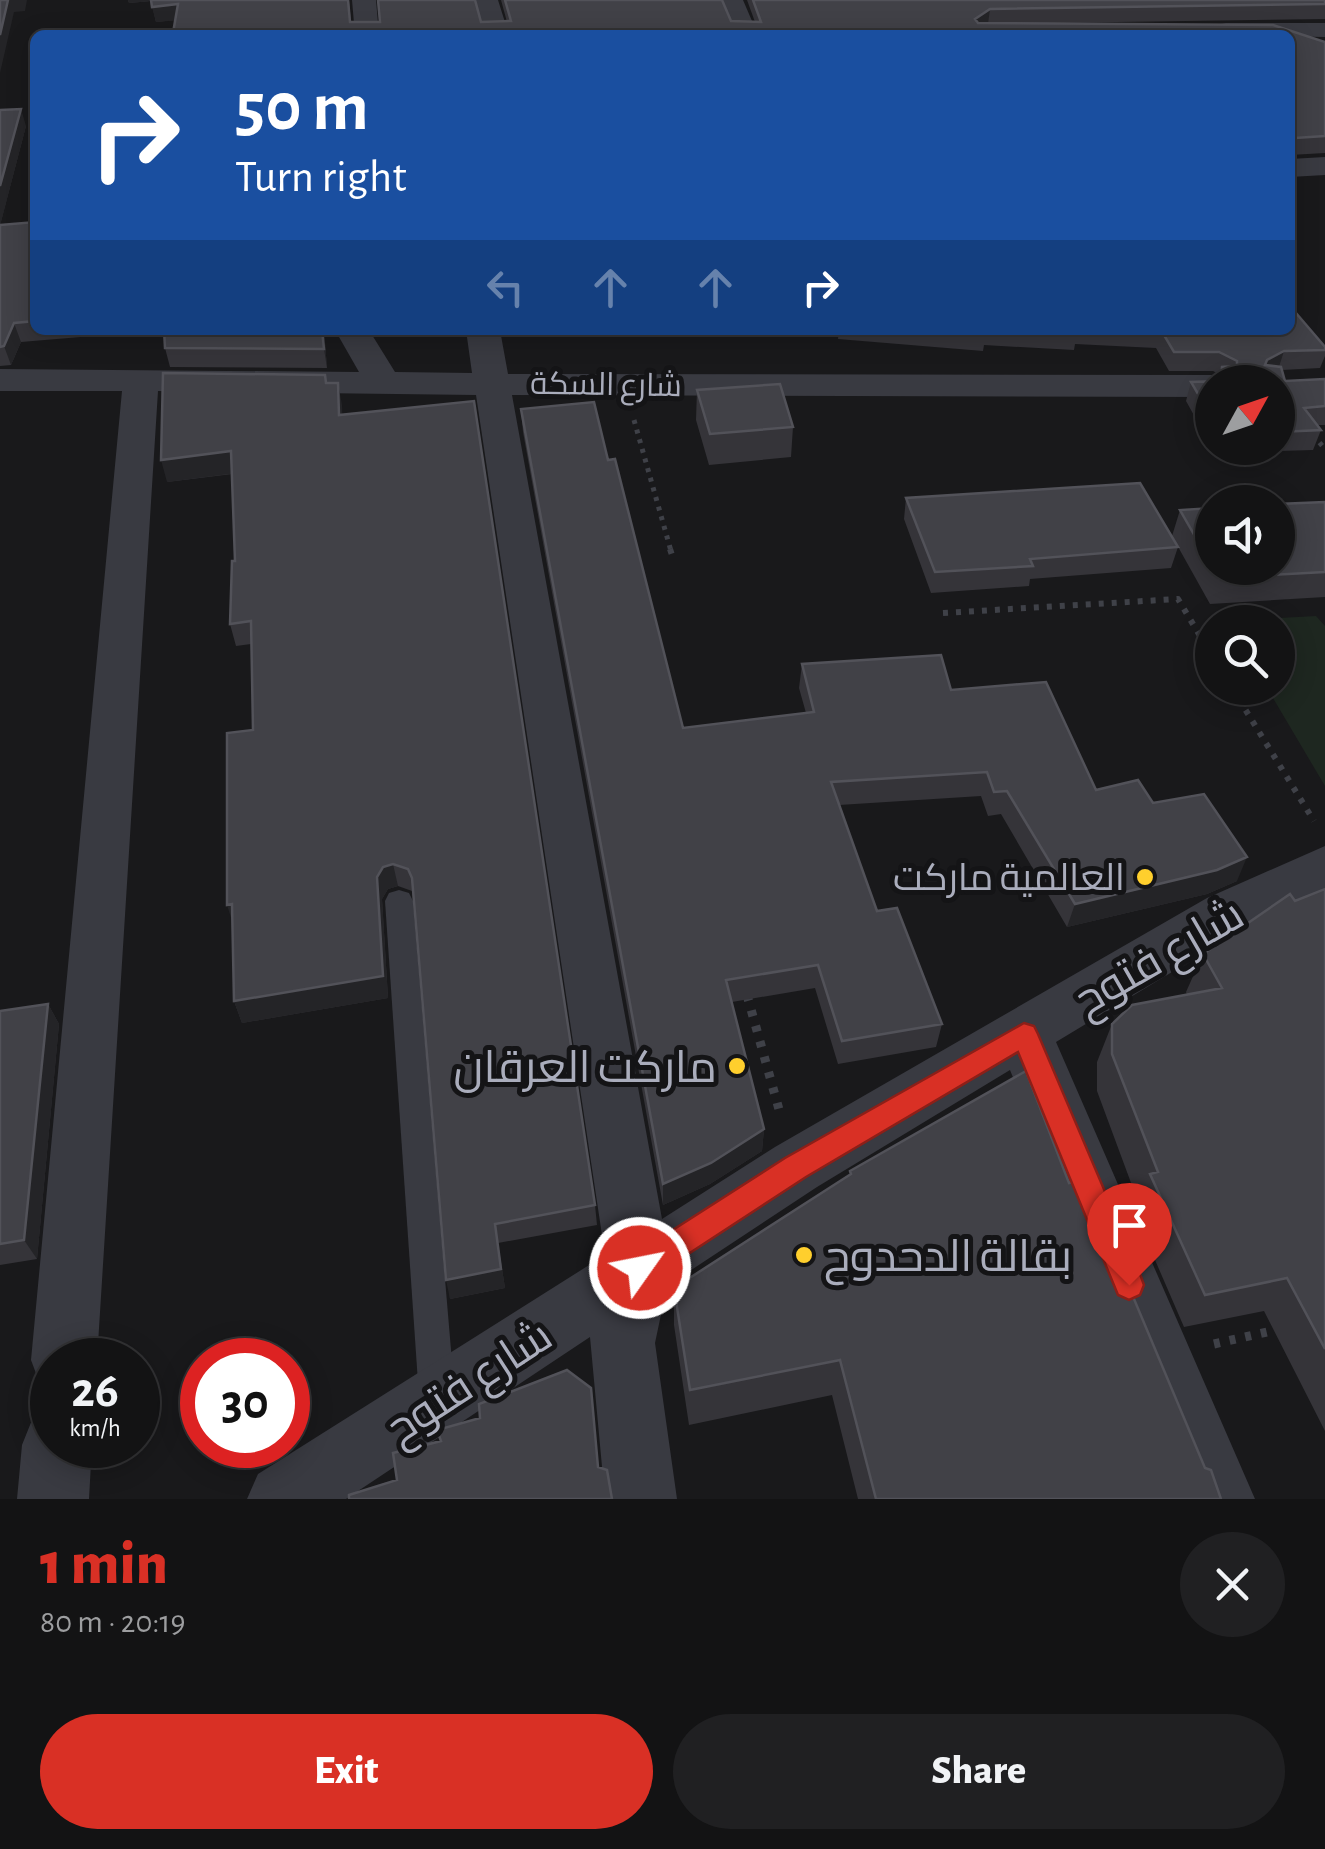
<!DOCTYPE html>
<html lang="en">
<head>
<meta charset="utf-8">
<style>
	:root { --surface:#131314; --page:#202022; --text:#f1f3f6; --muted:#9d9ea0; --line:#323234; --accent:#d93025 }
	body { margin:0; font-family:"Alegreya Sans",Cairo,sans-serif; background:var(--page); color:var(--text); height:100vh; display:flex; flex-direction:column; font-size:38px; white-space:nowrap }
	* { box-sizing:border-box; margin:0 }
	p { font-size:32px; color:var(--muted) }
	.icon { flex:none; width:55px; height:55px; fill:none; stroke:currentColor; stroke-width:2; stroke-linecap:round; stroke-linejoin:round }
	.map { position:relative; height:1499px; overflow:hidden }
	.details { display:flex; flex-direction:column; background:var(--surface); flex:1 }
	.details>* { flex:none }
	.guide { position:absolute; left:30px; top:30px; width:1265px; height:305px; border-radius:15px; box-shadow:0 5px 25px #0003,0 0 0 2px var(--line); background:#1a4fa0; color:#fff; overflow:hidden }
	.needle { width:65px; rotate:50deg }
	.fabs { position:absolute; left:1195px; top:365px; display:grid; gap:20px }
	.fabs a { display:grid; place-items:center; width:100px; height:100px; border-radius:50%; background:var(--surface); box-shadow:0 5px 25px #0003,0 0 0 2px var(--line); font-size:50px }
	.speed { position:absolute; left:30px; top:1338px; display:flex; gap:20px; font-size:50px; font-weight:700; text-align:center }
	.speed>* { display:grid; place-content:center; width:130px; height:130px; border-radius:50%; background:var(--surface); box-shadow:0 5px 25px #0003,0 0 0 2px var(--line); line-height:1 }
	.speed small { font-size:25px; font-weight:400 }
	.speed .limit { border:15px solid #d22; background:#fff; color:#111 }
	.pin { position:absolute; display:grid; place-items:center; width:85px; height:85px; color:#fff; margin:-102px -42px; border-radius:50% 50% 50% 0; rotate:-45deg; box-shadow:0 0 10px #0007 }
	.pin .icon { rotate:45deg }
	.me { position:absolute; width:110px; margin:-55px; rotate:57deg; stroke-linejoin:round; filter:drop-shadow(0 0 8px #0008) }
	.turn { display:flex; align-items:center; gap:35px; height:210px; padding:0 40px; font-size:45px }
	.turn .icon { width:130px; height:130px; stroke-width:2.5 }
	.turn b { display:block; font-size:70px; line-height:85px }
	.lanes { display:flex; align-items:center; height:95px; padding:0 40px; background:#0003; justify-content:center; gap:50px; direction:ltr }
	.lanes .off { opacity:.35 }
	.round { display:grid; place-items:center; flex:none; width:105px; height:105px; border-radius:52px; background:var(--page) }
	.overview { display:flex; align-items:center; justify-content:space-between; height:170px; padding:0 40px }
	h1 { font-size:60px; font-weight:800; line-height:75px; color:var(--accent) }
	.action { display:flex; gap:20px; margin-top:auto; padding:20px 40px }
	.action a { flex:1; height:115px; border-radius:60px; background:var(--accent); color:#fff; font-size:40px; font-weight:800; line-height:115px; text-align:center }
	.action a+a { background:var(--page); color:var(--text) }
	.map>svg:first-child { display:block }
	.green { fill:#1e2720 }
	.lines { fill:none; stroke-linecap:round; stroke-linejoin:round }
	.path-far2 { stroke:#3f4148; stroke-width:5; stroke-dasharray:4 6; stroke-linecap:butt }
	.path-far1 { stroke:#3f4148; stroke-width:6; stroke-dasharray:5 8; stroke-linecap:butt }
	.path { stroke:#3f4148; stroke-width:9; stroke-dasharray:6 10; stroke-linecap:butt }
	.lane { fill:#393a41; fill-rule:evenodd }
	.street { fill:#393a41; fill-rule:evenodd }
	.wall { fill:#353439; fill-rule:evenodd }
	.shaded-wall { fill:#242427 }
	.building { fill:#414147; stroke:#525259; stroke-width:2.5 }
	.route { fill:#d93025; stroke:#8d1f18; stroke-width:2.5 }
	.poi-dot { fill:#ffcf2d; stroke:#141416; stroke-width:4 }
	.labels { text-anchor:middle; stroke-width:10; stroke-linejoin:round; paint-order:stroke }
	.far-street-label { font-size:32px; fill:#aaadbc; stroke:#141416 }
	.poi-label { font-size:38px; fill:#aaadbc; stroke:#141416; text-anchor:end }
	.near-street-label { font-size:45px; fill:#aaadbc; stroke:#141416 }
	.near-poi-label { font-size:45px; fill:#aaadbc; stroke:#141416; text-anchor:end }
</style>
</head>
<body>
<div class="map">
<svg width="1325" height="1499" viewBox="0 0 1325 1499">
	<rect width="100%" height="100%" fill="#19191b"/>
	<!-- green -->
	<path class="green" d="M 1316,616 L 1325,626 L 1325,786 L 1267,688 L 1278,688 L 1278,622 L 1228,621 Z"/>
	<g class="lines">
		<!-- path-far2 -->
		<path class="path-far2" d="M 634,420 L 671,551
			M 1313,435 L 1325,449"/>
		<!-- path-far1 -->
		<path class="path-far1" d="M 670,549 L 673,558
			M 943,613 L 1178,599 L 1212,656
			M 1232,688 L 1314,821"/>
		<!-- path -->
		<path class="path" d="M 747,995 L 780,1113
			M 1214,1344 L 1280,1329"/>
		<!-- lane -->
		<path class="lane" d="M 399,890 L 409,893 L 413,901 L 455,1397 L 450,1410 L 437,1415 L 424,1410 L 419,1397 L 385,901 L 389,893 Z"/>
		<!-- street -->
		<path class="street" d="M 352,0 L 376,0 L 379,35 L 355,35 Z
			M 474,0 L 498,0 L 509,35 L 485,35 Z
			M 719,0 L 743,0 L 758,35 L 734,35 Z
			M 1226,23 L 1325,23 L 1325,37 L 1217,35 L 1214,30 L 1217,25 Z
			M 1325,157 L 1325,175 L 1290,177 L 1290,159 Z
			M 335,330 L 369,330 L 395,372 L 472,373 L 466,330 L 500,330 L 508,374 L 1212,375 L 1225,378 L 1228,382 L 1212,382 L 1212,397 L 512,395 L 662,1219 L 775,1147 L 1207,898 L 1325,846 L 1325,889 L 1245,928 L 1056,1042 L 1255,1499 L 1183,1499 L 1010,1070 L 817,1187 L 667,1286 L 655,1343 L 677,1499 L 605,1499 L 590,1337 L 346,1499 L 247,1499 L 258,1474 L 605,1255 L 476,395 L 158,391 L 97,1360 L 52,1360 L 52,1389 L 40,1384 L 31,1360 L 122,391 L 0,391 L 0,369 L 359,372 Z
			M 52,1412 L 52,1445 L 92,1445 L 89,1499 L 17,1499 L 22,1445 L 32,1420 Z"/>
	</g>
	<!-- wall -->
	<path class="wall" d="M 128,0 L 349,0 L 351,22 L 380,22 L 378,0 L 475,0 L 481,22 L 507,22 L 501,0 L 722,0 L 731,21 L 755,22 L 747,0 L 1325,0 L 1325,19 L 1049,23 L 1273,25 L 1325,42 L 1325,153 L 1290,155 L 1290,35 L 174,35 L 175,20 L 156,22 L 151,1 L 129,3 Z
		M 0,110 L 26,126 L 0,225 L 35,222 L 35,330 L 324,330 L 327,368 L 170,367 L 165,348 L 164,330 L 21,342 L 11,365 L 0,366 Z
		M 412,330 L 463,330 L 462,331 L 413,336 Z
		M 502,330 L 605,330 L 505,336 Z
		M 839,330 L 1290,330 L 1325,347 L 1325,356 L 1320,368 L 1282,370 L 1285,381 L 1325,379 L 1325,425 L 1317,425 L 1321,430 L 1313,450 L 1215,453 L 1186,401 L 1191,382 L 1217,381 L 1219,374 L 1213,371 L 1169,371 L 1156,348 L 1075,344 L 1074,350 L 984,345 L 983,351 L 838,339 ZM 1212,382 L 1278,382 L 1278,448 L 1212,448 Z
		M 327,383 L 338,383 L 342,415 L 595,1205 L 597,1225 L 498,1243 L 505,1288 L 450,1299 L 412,891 L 398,886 L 388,889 L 382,899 L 388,998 L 242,1023 L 234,1001 L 253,730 L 251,644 L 236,646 L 230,624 L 235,561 L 232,474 L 167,482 Z
		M 697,390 L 793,427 L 791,457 L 709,465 L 696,420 Z
		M 521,409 L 608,460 L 683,728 L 806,713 L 799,688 L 802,664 L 951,690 L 1096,790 L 1153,803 L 1237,881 L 1207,894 L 1067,927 L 1001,814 L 988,816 L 981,796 L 839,805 L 877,911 L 942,1024 L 936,1047 L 838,1064 L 815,988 L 732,1002 L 764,1129 L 762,1151 L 710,1184 L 663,1205 L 523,432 Z
		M 906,498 L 1178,547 L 1171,568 L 1030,579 L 1029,586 L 931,593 L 904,519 Z
		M 1325,502 L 1325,597 L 1210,604 L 1172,536 L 1180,510 Z
		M 1325,889 L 1325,1431 L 1264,1311 L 1184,1327 L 1133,1209 L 1137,1199 L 1097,1091 L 1097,1062 L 1112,1024 L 1187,995 L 1186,992 L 1203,954 L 1295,901 Z
		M 48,1004 L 59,1024 L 37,1259 L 0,1265 L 0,1011 Z
		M 850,1171 L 1069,1183 L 1221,1499 L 858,1499 L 832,1395 L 689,1425 L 674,1325 L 674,1288 L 849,1175 Z"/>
	<!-- shaded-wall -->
	<path class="shaded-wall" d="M 8,0 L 27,0 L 25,11 L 14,12 L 0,73 L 0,35 Z
		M 128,0 L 152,0 L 152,1 L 129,3 Z
		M 178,4 L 181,20 L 156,22 L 152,7 Z
		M 990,9 L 988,24 L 972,34 L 975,19 Z
		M 21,109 L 26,126 L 0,226 L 0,186 Z
		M 14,323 L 21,342 L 11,365 L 4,346 Z
		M 322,330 L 324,330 L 327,368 L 324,349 Z
		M 1284,351 L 1278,370 L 1260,379 L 1267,360 Z
		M 338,383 L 342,405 L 343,437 L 339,415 Z
		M 231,451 L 237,473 L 167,482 L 161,460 Z
		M 1247,857 L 1237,881 L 1207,894 L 1067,927 L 1075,904 Z
		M 393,864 L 398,886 L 388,889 L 382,899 L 388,998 L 242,1023 L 234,1001 L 377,877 L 383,867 Z
		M 232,904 L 234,927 L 227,905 Z
		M 48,1004 L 59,1024 L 37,1259 L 24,1240 Z
		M 764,1129 L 762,1151 L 710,1184 L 663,1205 L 663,1184 Z
		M 495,1224 L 505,1288 L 450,1299 L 446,1280 Z"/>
	<!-- building -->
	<path class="building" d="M 0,0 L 8,0 L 0,35 Z
		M 151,0 L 348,0 L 350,22 L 380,22 L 378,0 L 475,0 L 481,22 L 511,21 L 505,0 L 722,0 L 731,21 L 761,22 L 753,0 L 1325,0 L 1325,4 L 990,9 L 975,19 L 978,23 L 1273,25 L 1325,42 L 1325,136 L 1295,138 L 1290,142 L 1290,35 L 202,35 L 201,31 L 173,33 L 178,4 L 152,7 Z
		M 21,109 L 0,186 L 0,110 Z
		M 35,222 L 35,321 L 14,323 L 4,346 L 0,347 L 0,225 Z
		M 1290,306 L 1325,347 L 1325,350 L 1284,351 L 1267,360 L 1265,365 L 1281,367 L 1285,381 L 1325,379 L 1325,406 L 1304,408 L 1321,430 L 1278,432 L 1278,382 L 1212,382 L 1212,418 L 1191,382 L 1221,381 L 1222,367 L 1237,366 L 1237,361 L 1219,352 L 1174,352 L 1161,330 L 1290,330 Z
		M 164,330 L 322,330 L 324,349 L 165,348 Z
		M 956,330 L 986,330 L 986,332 Z
		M 163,373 L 325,375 L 326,383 L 338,383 L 339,415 L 474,401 L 595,1205 L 495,1224 L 501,1269 L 446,1280 L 412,878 L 408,869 L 393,864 L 383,867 L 377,877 L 383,976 L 234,1001 L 232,904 L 227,905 L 227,733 L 253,730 L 251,621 L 230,624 L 232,561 L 235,561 L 231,451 L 161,460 Z
		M 780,384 L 793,427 L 710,434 L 697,390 Z
		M 594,402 L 608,460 L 615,459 L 683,728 L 814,712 L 802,664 L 941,655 L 951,690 L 1046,682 L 1096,790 L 1138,780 L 1153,803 L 1204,794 L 1247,857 L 1217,870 L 1075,904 L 1007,791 L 994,792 L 987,772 L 831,782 L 877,911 L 897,908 L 942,1024 L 842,1041 L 818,965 L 726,980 L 764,1129 L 711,1163 L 663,1184 L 521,409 Z
		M 1140,483 L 1178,547 L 1030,559 L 1033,566 L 935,572 L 906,498 Z
		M 1325,502 L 1325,572 L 1219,578 L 1180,510 L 1212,508 L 1212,568 L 1278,568 L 1278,504 Z
		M 1325,889 L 1325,1349 L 1287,1278 L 1205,1295 L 1150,1174 L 1158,1172 L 1112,1054 L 1112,1024 L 1132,1005 L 1222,988 L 1203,954 L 1290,894 L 1295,901 Z
		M 48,1004 L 24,1240 L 0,1244 L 0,1011 Z
		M 1026,1071 L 1069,1183 L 1084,1180 L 1205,1468 L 1211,1470 L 1221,1499 L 876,1499 L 840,1360 L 690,1390 L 674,1288 L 851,1174 L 850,1171 Z
		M 567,1370 L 591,1388 L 598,1467 L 607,1470 L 612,1499 L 349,1499 L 349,1495 L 397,1480 L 393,1453 L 441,1441 L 437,1430 L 480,1418 L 479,1404 Z"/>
	<!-- route -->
	<path class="route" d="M 1024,1023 L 1034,1026 L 1038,1034 L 1140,1274 L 1144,1285 L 1140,1295 L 1129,1300 L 1118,1295 L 1018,1052 L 806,1177 L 650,1279 L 640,1283 L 629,1279 L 624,1268 L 629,1258 L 785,1158 Z"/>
	<!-- markers -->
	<g class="poi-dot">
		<circle cx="1145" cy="877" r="10"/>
		<circle cx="737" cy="1066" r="10"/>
		<circle cx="804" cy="1255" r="10"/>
	</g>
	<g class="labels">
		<!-- far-street labels -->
		<g class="far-street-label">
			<text transform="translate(606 384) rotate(1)" y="11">شارع السكة</text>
		</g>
		<!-- poi labels -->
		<g class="poi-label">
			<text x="1125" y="890">العالمية ماركت</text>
		</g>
		<!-- near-street labels -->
		<g class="near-street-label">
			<text transform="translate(1158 956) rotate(-30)" y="16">شارع فتوح</text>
			<text transform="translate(468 1381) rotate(-33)" y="16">شارع فتوح</text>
		</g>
		<!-- near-poi labels -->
		<g class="near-poi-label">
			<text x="717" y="1082">ماركت العرقان</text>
			<text x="824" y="1271" text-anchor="start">بقالة الدحدوح</text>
		</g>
	</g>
</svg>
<div class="fabs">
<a><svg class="needle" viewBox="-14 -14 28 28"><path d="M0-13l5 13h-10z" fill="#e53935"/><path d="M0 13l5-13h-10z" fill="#9d9ea0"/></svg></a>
<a><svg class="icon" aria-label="sound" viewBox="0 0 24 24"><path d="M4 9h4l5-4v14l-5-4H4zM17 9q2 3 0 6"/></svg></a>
<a><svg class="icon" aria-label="search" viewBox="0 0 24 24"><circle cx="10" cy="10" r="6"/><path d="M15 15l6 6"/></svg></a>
</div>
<div class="speed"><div>26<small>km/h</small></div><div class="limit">30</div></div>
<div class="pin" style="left:1129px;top:1285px;background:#d93025"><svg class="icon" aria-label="arrive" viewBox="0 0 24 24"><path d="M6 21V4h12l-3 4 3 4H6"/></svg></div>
<svg class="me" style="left:640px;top:1268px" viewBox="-20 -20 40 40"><circle r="17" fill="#d93025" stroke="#fff" stroke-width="3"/><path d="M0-11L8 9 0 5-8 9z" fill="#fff"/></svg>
<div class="guide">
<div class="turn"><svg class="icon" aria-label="right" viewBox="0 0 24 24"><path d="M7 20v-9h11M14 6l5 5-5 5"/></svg><div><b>50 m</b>Turn right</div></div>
<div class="lanes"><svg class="icon off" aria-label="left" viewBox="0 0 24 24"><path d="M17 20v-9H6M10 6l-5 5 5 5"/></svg><svg class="icon off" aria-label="ahead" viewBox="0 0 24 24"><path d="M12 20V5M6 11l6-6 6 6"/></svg><svg class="icon off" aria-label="ahead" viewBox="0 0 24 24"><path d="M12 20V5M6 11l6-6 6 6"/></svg><svg class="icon" aria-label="right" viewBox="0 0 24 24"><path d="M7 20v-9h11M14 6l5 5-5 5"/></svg></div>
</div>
</div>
<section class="details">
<div class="overview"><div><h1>1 min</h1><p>80 m · 20:19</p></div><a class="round"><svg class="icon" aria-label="close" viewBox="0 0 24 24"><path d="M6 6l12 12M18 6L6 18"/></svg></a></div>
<div class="action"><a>Exit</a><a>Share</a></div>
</section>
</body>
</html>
